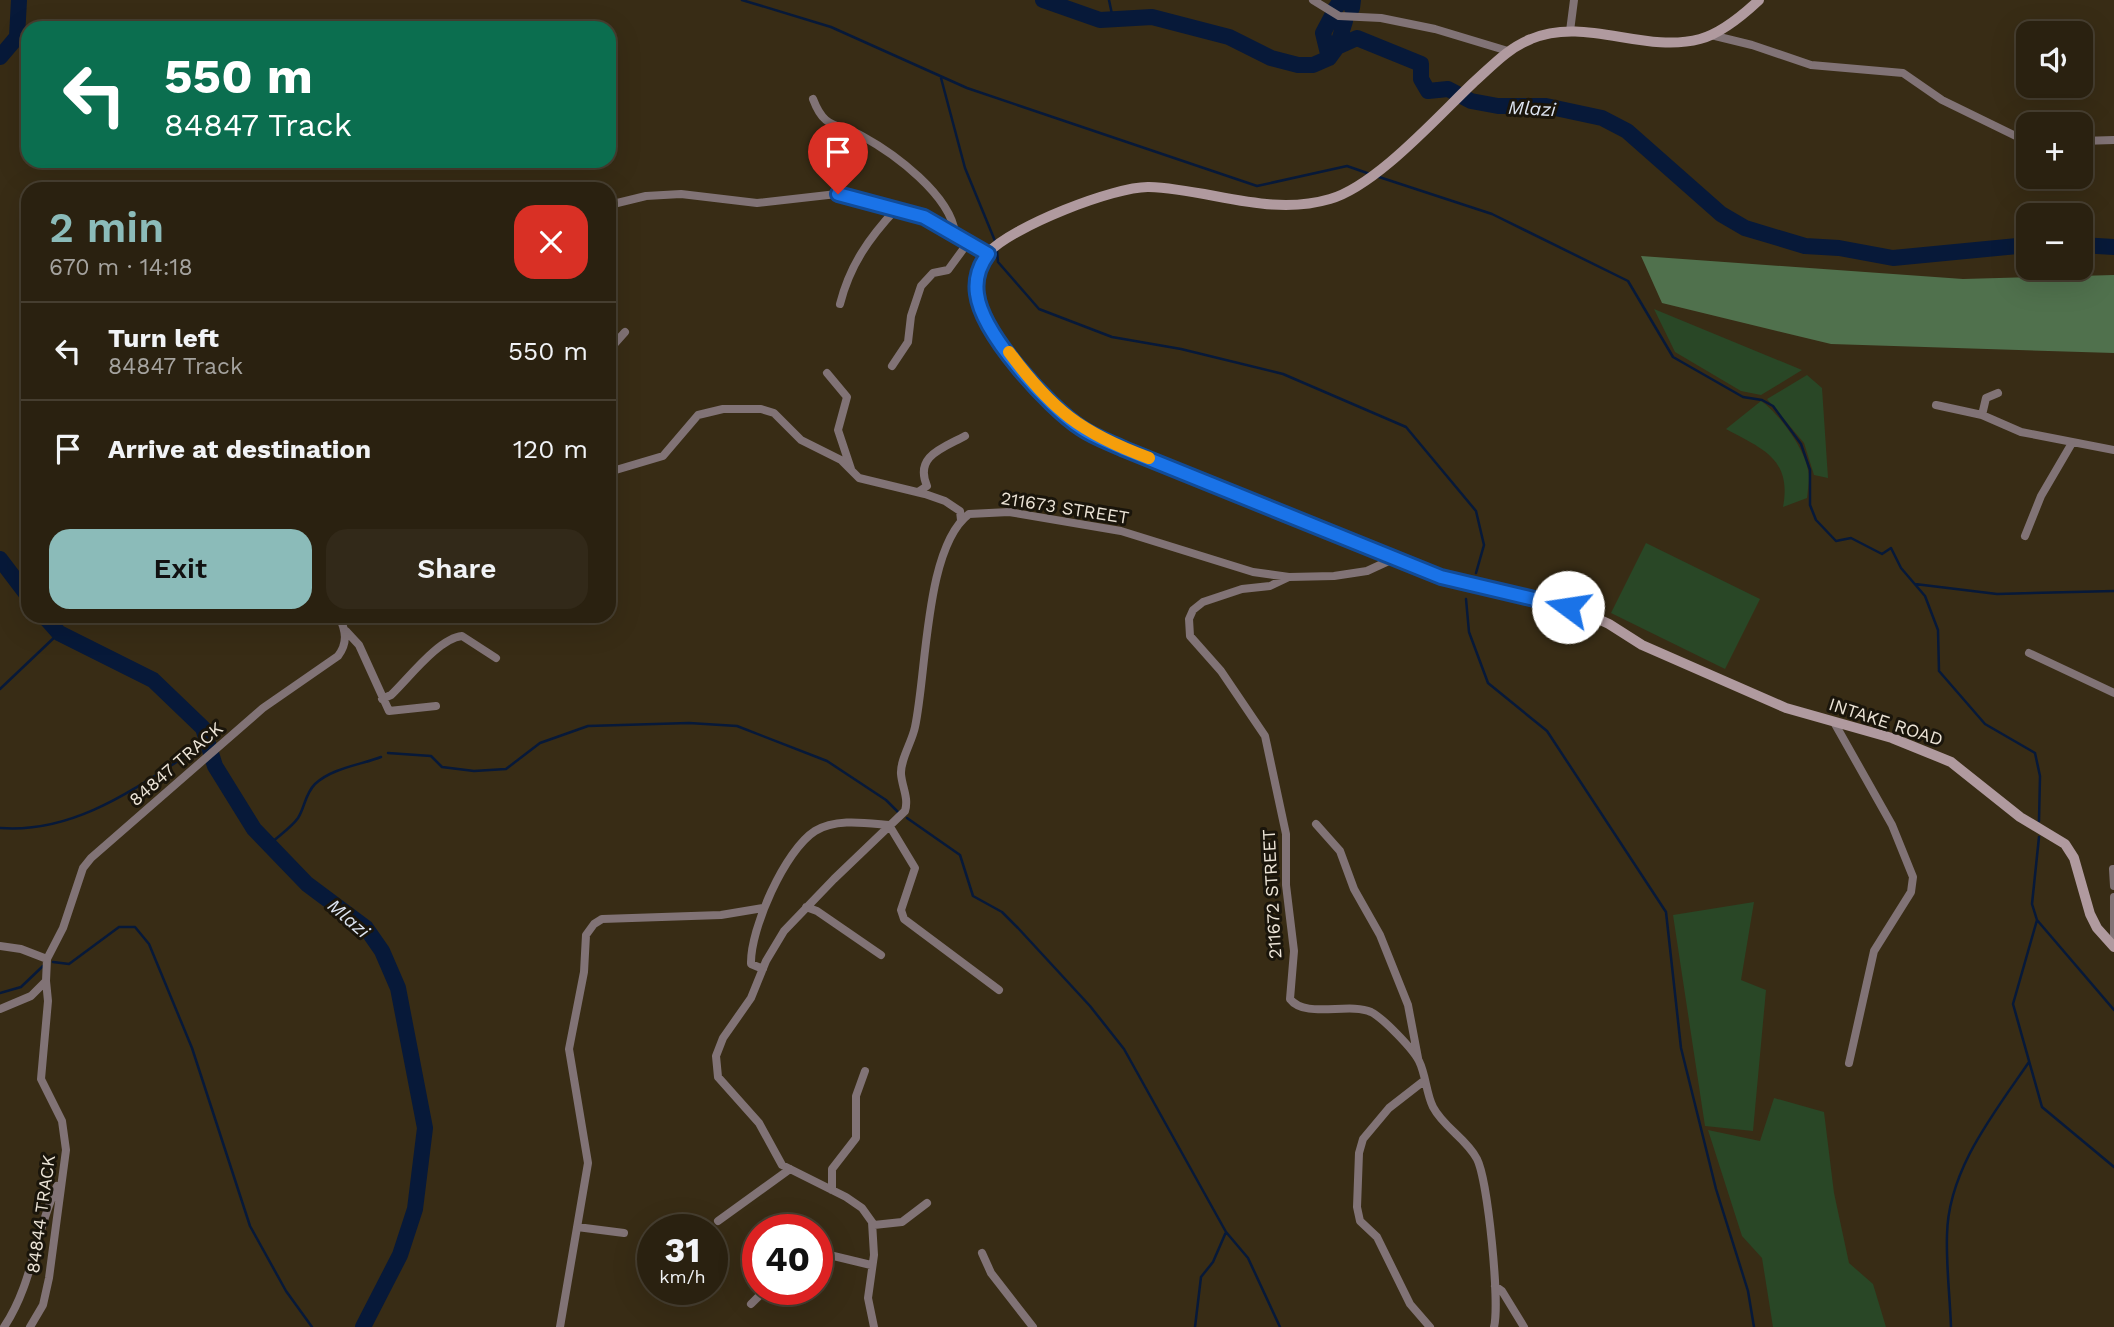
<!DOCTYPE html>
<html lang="en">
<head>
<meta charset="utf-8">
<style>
	:root { --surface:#2a2110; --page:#322919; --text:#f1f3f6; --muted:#a5a39f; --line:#463e30; --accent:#8bbbb9 }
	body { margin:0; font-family:"Work Sans",sans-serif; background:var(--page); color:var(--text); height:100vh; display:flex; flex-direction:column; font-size:26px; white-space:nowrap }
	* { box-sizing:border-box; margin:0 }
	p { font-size:23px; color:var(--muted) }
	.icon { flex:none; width:38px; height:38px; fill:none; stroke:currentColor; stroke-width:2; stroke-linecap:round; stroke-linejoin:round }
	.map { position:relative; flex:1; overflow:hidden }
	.sheet { position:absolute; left:21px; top:182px; width:595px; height:441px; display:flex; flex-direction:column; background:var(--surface); border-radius:21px; box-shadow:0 7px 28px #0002,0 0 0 2px var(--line) }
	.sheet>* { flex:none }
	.top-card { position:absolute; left:21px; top:21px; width:595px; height:147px; border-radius:21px; box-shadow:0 7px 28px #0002,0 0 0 2px var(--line); background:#0b6e4f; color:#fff; overflow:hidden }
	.controls { position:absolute; left:2016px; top:21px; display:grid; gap:14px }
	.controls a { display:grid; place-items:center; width:77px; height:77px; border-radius:14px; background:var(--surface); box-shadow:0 7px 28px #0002,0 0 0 2px var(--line); font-size:35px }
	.speed { position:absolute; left:637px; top:1214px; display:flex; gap:14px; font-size:35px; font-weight:700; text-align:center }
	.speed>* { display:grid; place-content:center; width:91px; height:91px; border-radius:50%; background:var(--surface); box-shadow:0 7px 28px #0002,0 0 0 2px var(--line); line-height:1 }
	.speed small { font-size:18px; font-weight:400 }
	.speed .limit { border:10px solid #d22; background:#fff; color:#111 }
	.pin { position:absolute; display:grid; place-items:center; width:60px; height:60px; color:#fff; margin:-72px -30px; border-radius:50% 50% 50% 0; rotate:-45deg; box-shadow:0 0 7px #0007 }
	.pin .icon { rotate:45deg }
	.me { position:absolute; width:77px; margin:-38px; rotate:284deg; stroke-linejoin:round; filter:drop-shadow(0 0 5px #0008) }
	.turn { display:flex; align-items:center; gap:24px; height:147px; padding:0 28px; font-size:32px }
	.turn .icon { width:91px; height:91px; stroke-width:2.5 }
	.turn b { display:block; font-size:49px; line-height:60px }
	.round { display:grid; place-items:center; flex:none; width:74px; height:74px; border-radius:21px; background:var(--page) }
	.headline { display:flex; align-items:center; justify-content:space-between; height:119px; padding:0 28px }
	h1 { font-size:42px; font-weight:600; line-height:52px; color:var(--accent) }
	.button { display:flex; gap:14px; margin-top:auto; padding:14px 28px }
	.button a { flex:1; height:80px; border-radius:21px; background:var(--accent); color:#111; font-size:28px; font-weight:600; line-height:80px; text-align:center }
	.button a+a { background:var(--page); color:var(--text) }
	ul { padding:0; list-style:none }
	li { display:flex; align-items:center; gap:21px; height:98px; padding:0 28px; border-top:2px solid var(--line) }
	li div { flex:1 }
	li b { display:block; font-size:26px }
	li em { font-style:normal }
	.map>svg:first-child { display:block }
	.green { fill:#294726 }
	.forest { fill:#50714d }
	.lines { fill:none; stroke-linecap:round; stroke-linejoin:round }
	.stream { stroke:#071939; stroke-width:2.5 }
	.river { stroke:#071939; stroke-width:16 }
	.street { stroke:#817376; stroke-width:8 }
	.secondary { stroke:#b09a9f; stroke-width:10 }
	.route-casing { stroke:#114b97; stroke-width:18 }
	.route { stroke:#1a73e8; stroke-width:12 }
	.slow { stroke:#f59e0b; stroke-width:12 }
	.labels { text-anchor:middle; stroke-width:6; stroke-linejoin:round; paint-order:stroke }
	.street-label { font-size:18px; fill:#ece4d7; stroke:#1a150b }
	.water-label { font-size:19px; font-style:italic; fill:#dde5f2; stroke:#1a150b }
</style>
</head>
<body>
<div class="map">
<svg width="2114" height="1327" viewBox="0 0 2114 1327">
	<rect width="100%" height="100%" fill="#382c15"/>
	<!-- green -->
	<path class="green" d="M 1654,309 L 1802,370 L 1761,395 L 1741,391 L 1675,352 Z
		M 1807,375 L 1822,388 L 1828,478 L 1814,475 L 1804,443 L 1767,399 Z
		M 1761,401 C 1778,412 1805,449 1808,470 C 1810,478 1808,489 1807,498 L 1783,507 C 1792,459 1763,449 1726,429 Z
		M 1646,543 L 1760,599 L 1725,669 L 1611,613 Z
		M 1754,902 L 1741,980 L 1766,990 L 1753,1131 L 1705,1126 L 1673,915 Z
		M 1774,1098 L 1824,1112 L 1834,1193 L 1849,1263 L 1873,1284 L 1886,1327 L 1773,1327 L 1762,1258 L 1742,1236 L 1708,1130 L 1760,1141 Z"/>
	<!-- forest -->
	<path class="forest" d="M 1641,256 L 1963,279 L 2114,275 L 2114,353 L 1831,344 L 1662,303 Z"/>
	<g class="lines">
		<!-- stream -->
		<path class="stream" d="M 742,0 L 831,27 L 967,88 L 1257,186 L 1347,166 L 1370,174
			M 1109,0 L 1113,19
			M 941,78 L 965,168 L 995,241
			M 1376,176 L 1492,214 L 1628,281 L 1673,357 L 1743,397 L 1762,400 L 1773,406 L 1801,444 L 1810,470 L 1810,505 L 1816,520 L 1836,541 L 1851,538 L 1882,554 L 1891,548 L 1901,568 L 1925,596 L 1938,630 L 1939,671 L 1985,724 L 2035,753 L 2040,776 L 2039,821
			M 997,251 L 998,262 L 1039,309 L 1112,337 L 1181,349 L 1283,374 L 1406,427 L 1476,511 L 1484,545 L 1476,573
			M 1915,584 L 1997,594 L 2114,591
			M 1466,599 L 1469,632 L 1488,683 L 1547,731 L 1666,912 L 1681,1048 L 1716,1189 L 1748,1291 L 1754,1327
			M 0,689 L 59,633
			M 388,753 L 431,756 L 442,767 L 474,771 L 506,769 L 540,743 L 588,726 L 689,723 L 737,726 L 827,761 L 886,800 L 900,814
			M 907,818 L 960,855 L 973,896 L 1002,912 L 1018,928 L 1090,1006 L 1124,1049 L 1226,1232 L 1248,1258 L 1280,1327
			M 0,828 C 79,834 142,783 206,743
			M 2039,837 L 2032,904 L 2037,920 L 2013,1004 L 2042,1107 L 2114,1167
			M 269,845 C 278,836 291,828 298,818 C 305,807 305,794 315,784 C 332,768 360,765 381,757
			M 2037,920 L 2114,1010
			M 53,962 L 69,964 L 119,927 L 135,927 L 149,944 L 192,1048 L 250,1226 L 286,1291 L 312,1327
			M 0,993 L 21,987 L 43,966
			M 1195,1327 L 1201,1277 L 1213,1262 L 1226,1232
			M 1951,1327 C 1950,1297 1946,1266 1947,1235 C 1948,1170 1994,1113 2029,1062"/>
		<!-- river -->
		<path class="river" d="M 1043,0 L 1100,20 L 1152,17 L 1229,37 L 1271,58 L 1298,65 L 1313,65 L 1329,58 L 1337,47 L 1357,38 L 1421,64 L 1421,79 L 1428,91 L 1448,89 L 1471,101 L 1498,106 L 1546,106 L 1602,118 L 1627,131 L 1721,214 L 1745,228 L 1805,246 L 1839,248 L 1893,258 L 2028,245
			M 1352,8 L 1353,0
			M 1335,9 L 1341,0
			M 1337,47 L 1345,21
			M 0,57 L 17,37 L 19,0
			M 1329,58 L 1323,33 L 1332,16
			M 2081,245 L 2114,247
			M 0,559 L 28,596
			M 44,616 L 59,633 L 153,680 L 203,728 L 215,766 L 254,829 L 307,884 L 366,928 L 382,951 L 398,988 L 425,1128 L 415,1209 L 400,1255 L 363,1327"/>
		<!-- street -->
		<path class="street" d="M 1313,0 L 1339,16 L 1381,18 L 1435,29 L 1508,51
			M 1570,31 L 1574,0
			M 1711,35 L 1752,45 L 1811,65 L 1903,73 L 1942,100 L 2028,142
			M 813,99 C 825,131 837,122 862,136 C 895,154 950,195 955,233
			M 2081,141 L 2114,140
			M 609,205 L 646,196 L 681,194 L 757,203 L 837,194 L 924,217 L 988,254
			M 840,304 C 850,265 869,238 896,209
			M 609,350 L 625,332
			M 892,366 L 908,342 L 911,316 L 921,286 L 933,273 L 948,270 L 967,244
			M 827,373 L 847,397 L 838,430 L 851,469
			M 1936,405 L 1982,415 L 2021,432 L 2114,450
			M 1982,415 L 1986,398 L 1998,393
			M 609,472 L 663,456 L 698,415 L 723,409 L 761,409 L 774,413 L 801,440 L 841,460 L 859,478 L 925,494 L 945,501 L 960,511 L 961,520
			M 918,492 L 927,486 C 914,456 943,448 965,436
			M 2025,536 L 2041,496 L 2072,443
			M 1393,559 L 1367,571 L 1334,576 L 1289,577 L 1270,586 L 1242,589 L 1203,602 L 1193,610 L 1189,619 L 1190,636 L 1221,671 L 1265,736 L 1286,834 L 1286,885 L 1294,951 L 1290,999 C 1305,1019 1349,1002 1371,1012 C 1383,1018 1413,1049 1419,1061 C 1426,1075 1426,1093 1433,1107 C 1444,1128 1466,1138 1477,1159 C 1488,1181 1500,1303 1494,1327
			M 346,631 L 359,645 L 389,711 L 436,706
			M 2029,653 L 2114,693
			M 382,699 L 391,695 C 408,679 439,638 462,636 L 496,658
			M 1835,724 L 1892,825 L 1913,877 L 1911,892 L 1874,951 L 1849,1063
			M 1316,824 L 1340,851 L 1354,889 L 1380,935 L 1408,1005 L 1418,1058
			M 2113,869 L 2114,886
			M 2114,897 L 2114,938
			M 806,907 L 817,911 L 881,955
			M 0,946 L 21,949 L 47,959
			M 763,969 L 751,964 C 750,929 785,850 815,831 C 836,818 866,823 889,825 L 915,868 L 901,910 L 904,919 L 999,990
			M 0,1009 L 31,996 L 46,981 L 47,959 L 63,928 L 83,868 L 91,858 L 263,708 L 338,656 C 348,643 346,631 339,616
			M 1425,1080 L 1389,1108 L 1363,1139 L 1359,1153 L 1357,1207 L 1360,1221 L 1377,1237 L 1410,1304 L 1430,1327
			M 832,1190 L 832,1169 L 856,1138 L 856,1096 L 865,1071
			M 718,1221 L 790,1169
			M 874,1225 L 902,1222 L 927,1203
			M 577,1227 L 624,1233
			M 817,1252 L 871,1265
			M 982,1253 L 991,1273 L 1033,1327
			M 1495,1286 L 1502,1291 L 1524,1327
			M 751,1304 L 765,1290
			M 4,1327 C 33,1284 35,1232 57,1186
			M 30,1327 L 43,1305 L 49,1278 L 66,1150 L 62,1121 L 41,1079 L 48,1001 L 46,981
			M 560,1327 L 588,1163 L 569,1049 L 584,972 L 586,935 L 594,924 L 602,919 L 721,915 L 763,908
			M 874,1327 L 868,1298 L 874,1255 L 872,1222 L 862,1208 L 846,1197 L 782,1165 L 759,1123 L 718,1077 L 716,1056 L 723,1038 L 751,998 L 766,961 L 784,931 L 834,879 L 905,811 C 909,798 902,787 901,774 C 900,760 912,742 915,727 C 927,671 925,547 969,514 L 1009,512 L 1121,531 L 1253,572 L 1289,577"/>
		<!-- secondary -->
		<path class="secondary" d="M 1759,0 C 1743,15 1722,33 1700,39 C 1644,54 1585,16 1531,39 C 1508,48 1492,66 1474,82 C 1438,116 1376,186 1330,199 C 1269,217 1210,189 1149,187 C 1115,186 1011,227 988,253 C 975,268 973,292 982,310 C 1006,360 1051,411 1100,438 L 1441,577 L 1583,612 L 1609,624 L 1642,645 L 1786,708 L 1892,738 L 1951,762 L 2020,817 L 2065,844 L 2074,858 L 2090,914 L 2097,928 L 2114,947"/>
	</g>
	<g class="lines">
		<!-- route casing -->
		<g class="route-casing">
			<path id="route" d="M 838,194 L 924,217 L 988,254 C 979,266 975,280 977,294 C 982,334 1048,406 1081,428 C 1094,437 1109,442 1124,449 L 1441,577 L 1568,607"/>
		</g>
		<!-- route -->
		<use href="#route" class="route"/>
		<!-- slow -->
		<path class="slow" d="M 1009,352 C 1052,410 1081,433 1149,458"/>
	</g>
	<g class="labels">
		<!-- street labels -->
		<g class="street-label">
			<text transform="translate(1065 508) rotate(9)" y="6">211673 STREET</text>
			<text transform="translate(1886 722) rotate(18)" y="6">INTAKE ROAD</text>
			<text transform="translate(176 764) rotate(-41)" y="6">84847 TRACK</text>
			<text transform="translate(1272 894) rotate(-93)" y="6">211672 STREET</text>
			<text transform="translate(41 1214) rotate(-82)" y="6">84844 TRACK</text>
		</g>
		<!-- water labels -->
		<g class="water-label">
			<text transform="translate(1532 108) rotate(3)" y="7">Mlazi</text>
			<text transform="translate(349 918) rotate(41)" y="7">Mlazi</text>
		</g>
	</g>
</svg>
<div class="controls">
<a><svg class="icon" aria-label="sound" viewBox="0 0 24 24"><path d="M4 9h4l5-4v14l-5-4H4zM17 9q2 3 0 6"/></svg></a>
<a>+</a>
<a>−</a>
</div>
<div class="speed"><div>31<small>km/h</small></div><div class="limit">40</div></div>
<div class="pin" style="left:838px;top:194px;background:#d93025"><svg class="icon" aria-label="arrive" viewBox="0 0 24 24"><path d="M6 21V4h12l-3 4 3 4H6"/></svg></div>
<svg class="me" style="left:1568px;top:607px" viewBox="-20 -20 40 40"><circle r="19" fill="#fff"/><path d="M0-13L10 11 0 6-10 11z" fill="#1a73e8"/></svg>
<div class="top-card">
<div class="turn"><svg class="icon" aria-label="left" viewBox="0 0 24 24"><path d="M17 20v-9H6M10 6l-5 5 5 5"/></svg><div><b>550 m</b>84847 Track</div></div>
</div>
<section class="sheet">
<div class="headline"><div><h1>2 min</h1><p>670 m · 14:18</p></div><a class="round" style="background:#d93025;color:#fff"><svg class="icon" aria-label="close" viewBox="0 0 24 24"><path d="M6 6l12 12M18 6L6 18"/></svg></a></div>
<ul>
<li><svg class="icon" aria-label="left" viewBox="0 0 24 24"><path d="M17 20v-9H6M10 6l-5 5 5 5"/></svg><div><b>Turn left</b><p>84847 Track</p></div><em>550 m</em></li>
<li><svg class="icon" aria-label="arrive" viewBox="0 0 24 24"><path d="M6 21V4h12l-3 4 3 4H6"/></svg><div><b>Arrive at destination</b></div><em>120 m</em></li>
</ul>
<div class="button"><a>Exit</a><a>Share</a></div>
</section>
</div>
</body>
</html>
